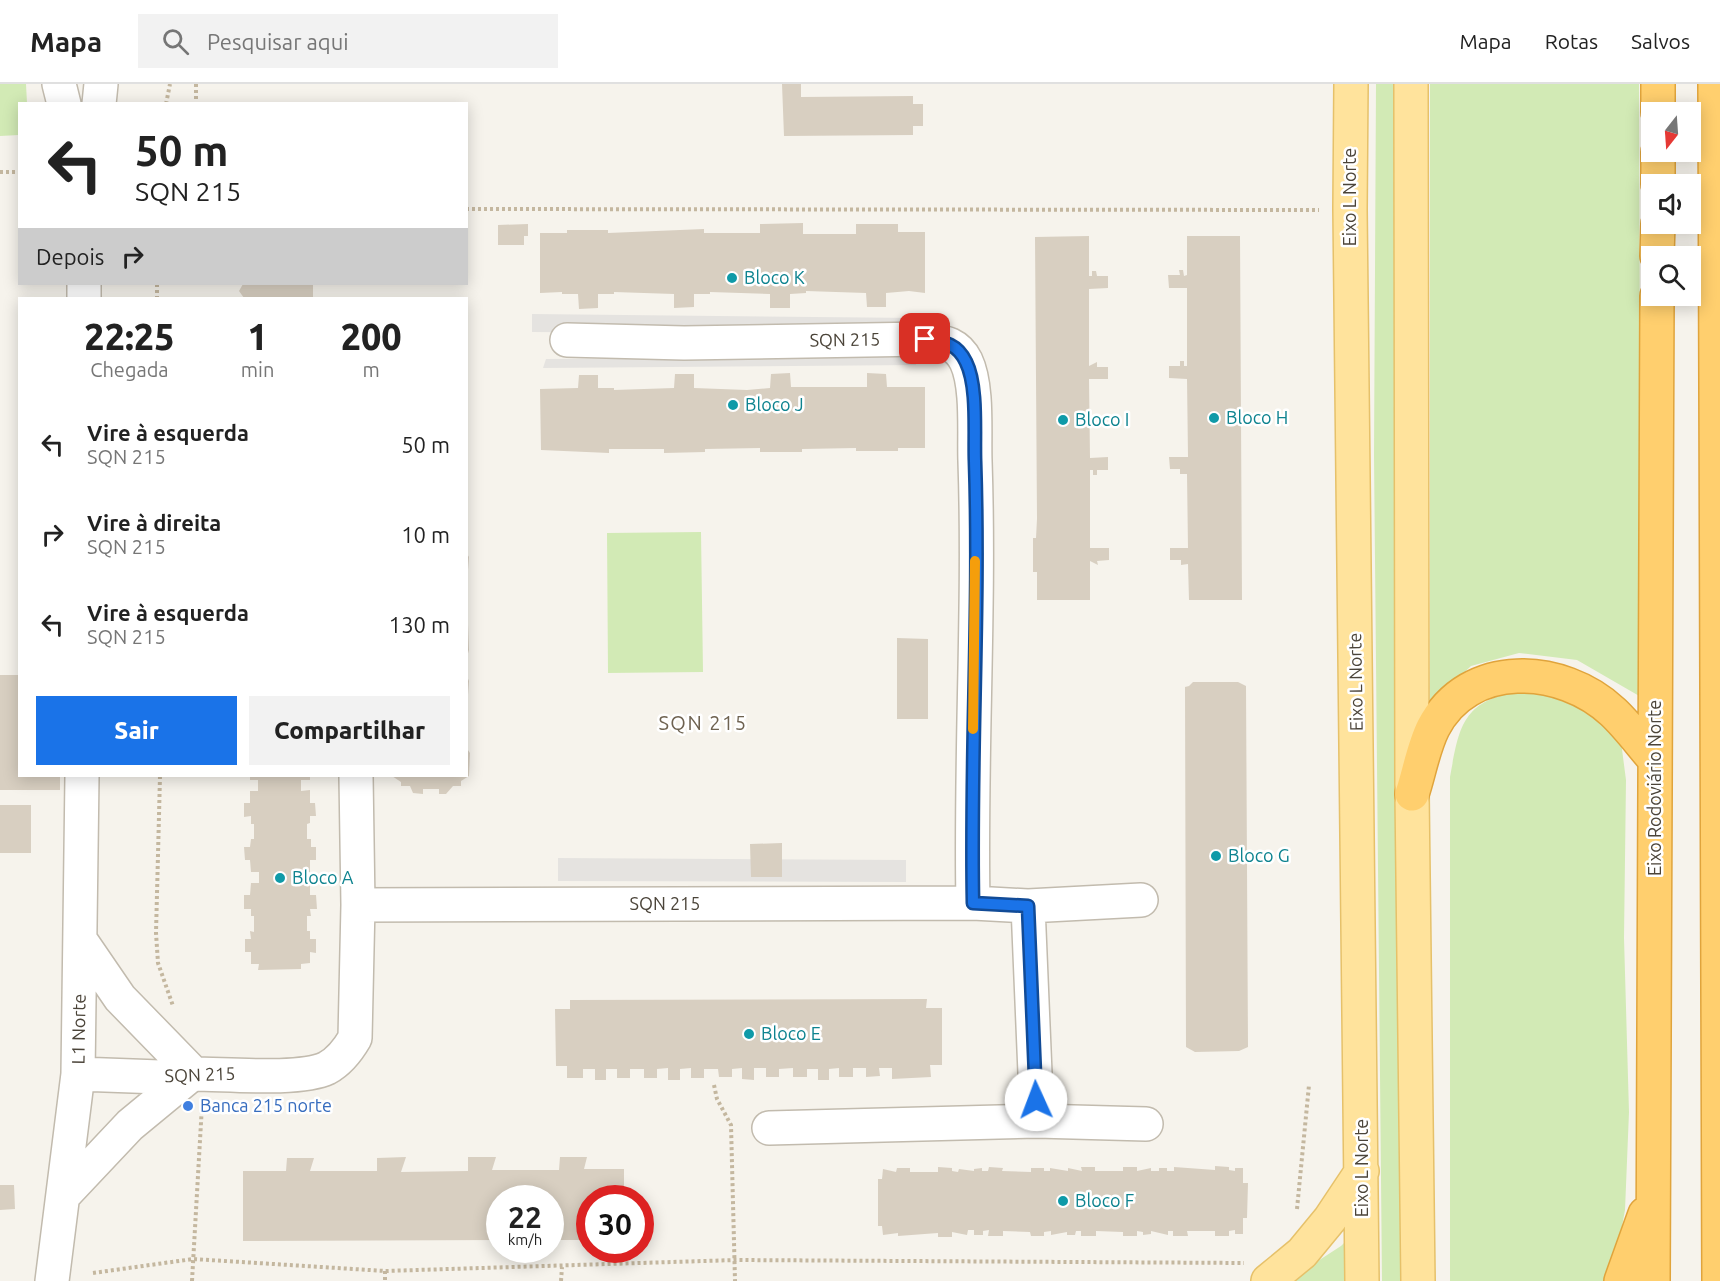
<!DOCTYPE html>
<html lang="pt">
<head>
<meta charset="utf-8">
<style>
	:root { --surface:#fff; --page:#f2f2f2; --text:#222; --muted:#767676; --line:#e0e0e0; --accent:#1a73e8 }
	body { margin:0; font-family:Ubuntu,sans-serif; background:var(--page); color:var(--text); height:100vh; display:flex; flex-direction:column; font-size:22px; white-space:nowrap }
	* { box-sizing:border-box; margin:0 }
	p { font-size:20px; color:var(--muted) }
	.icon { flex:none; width:33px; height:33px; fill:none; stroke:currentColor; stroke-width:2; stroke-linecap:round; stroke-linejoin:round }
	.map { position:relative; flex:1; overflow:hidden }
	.details { position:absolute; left:18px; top:213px; width:450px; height:480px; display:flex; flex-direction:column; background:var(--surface); border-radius:0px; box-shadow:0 3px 15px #0003 }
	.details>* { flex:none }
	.banner { position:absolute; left:18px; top:18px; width:450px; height:183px; border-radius:0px; box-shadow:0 3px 15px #0003; background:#fff; color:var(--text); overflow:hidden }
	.needle { width:39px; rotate:197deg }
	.buttons { position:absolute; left:1641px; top:18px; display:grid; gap:12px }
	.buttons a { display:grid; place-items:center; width:60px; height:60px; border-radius:0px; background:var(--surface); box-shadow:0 3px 15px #0003; font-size:30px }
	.speed { position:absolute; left:486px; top:1101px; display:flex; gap:12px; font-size:30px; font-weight:700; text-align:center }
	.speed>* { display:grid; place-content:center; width:78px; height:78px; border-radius:50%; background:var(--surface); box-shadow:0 3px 15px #0003; line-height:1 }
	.speed small { font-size:15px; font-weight:400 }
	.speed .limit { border:9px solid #d22; background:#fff; color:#111 }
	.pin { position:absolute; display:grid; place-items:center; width:51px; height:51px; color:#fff; margin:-26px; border-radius:12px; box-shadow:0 3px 9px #0006 }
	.me { position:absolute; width:66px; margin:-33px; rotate:358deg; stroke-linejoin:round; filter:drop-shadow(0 0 4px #0008) }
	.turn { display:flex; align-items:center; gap:21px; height:126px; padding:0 18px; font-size:27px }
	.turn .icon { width:78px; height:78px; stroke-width:2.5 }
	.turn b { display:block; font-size:42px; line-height:51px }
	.then { display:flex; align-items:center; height:57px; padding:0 18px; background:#0003; gap:12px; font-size:22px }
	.eta { display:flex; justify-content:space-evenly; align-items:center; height:102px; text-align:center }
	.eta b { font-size:36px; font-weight:800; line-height:42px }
	.action { display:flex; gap:12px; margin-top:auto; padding:12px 18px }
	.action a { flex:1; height:69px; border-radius:0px; background:var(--accent); color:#fff; font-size:24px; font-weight:800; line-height:69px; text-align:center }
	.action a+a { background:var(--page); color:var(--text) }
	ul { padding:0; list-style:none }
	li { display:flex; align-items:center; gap:18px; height:90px; padding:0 18px }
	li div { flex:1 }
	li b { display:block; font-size:22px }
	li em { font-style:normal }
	header { display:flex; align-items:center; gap:36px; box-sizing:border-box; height:84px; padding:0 30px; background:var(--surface); border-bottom:2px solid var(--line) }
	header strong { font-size:28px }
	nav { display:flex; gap:33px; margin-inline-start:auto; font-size:21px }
	.search { width:420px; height:54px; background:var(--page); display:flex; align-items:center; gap:15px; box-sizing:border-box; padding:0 21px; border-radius:0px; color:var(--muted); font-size:22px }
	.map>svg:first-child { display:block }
	.green { fill:#d2eab5 }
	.parking { fill:#e5e3e0 }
	.building { fill:#d8cfc1 }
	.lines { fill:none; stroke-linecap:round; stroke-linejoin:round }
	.minor-casing { stroke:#c2bbae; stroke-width:36 }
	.major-casing { stroke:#e6c16a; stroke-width:36 }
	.highway-casing { stroke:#e0a43c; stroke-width:36 }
	.path { stroke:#c4b79f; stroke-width:4; stroke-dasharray:3 3; stroke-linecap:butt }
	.minor { stroke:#fff; stroke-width:33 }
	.major { stroke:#ffe39c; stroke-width:33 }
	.highway { stroke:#ffcf6e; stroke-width:33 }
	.route-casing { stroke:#114b97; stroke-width:15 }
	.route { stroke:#1a73e8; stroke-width:10 }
	.slow { stroke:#f59e0b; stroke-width:10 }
	.culture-dot { fill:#0f9aa8; stroke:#fff; stroke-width:2 }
	.shop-dot { fill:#3f7fe0; stroke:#fff; stroke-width:2 }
	.labels { text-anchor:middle; stroke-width:5; stroke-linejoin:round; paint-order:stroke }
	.street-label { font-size:18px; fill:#4b4439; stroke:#fff }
	.culture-label { font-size:18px; fill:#0d838f; stroke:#fff; text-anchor:start }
	.shop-label { font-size:18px; fill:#366cbe; stroke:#fff; text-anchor:start }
	.neighbourhood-label { font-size:20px; letter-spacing:1.5px; fill:#6e6250; stroke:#fff }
</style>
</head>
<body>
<header>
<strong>Mapa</strong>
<div class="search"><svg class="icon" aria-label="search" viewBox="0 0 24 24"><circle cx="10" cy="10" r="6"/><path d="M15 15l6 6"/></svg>Pesquisar aqui</div>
<nav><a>Mapa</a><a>Rotas</a><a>Salvos</a></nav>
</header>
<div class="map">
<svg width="1720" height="1197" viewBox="0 0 1720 1197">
	<rect width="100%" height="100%" fill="#f6f3ec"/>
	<!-- green -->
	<path class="green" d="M 0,0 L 26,0 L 27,19 L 20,20 L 19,51 L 0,52 Z
		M 1376,0 L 1400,0 L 1405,1197 L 1382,1197 L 1374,372 Z
		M 1430,0 L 1639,0 L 1641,613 L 1577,576 L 1519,569 L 1471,582 L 1430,621 Z
		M 701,448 L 703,588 L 608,589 L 607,449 Z
		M 1519,608 L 1559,608 L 1620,650 L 1626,696 L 1624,854 L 1629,1028 L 1625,1126 L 1612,1197 L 1450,1197 L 1450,693 C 1459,644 1462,616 1519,608 Z
		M 1354,1149 L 1355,1197 L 1287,1197 L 1341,1162 Z"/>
	<!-- parking -->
	<path class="parking" d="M 532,230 L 919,234 L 919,251 L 532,248 Z
		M 919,272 L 916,281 L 543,284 L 546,275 Z
		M 558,774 L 906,776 L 906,798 L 558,797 Z"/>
	<!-- building -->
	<path class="building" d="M 782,0 L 801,0 L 801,13 L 913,12 L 913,20 L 923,20 L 923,42 L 913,42 L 913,51 L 784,52 Z
		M 803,139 L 803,150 L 856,150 L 856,140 L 898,140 L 898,148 L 925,148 L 925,209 L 909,207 L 886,209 L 886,223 L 867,223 L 866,209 L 806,207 L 806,209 L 790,210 L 790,224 L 770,224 L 770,210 L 710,208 L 710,210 L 694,210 L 694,223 L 674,224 L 674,210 L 614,208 L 614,210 L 598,210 L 598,224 L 579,225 L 578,210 L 562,210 L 562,208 L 540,209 L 540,149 L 567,149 L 567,146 L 608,146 L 608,149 L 704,145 L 704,149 L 760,149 L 760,140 Z
		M 528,140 L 528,152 L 524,152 L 524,161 L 498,161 L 498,141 Z
		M 1089,152 L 1089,192 L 1092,192 L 1092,187 L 1096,187 L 1097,192 L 1108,192 L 1108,204 L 1089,205 L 1089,282 L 1097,278 L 1097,283 L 1108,283 L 1108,295 L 1089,295 L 1090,374 L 1108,373 L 1108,386 L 1097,386 L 1097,391 L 1093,391 L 1093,386 L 1090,386 L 1090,464 L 1109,464 L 1109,476 L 1097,477 L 1098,481 L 1090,477 L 1090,516 L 1037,516 L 1037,488 L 1033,488 L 1033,454 L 1036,454 L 1037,435 L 1035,153 Z
		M 1187,152 L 1240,152 L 1242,516 L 1189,516 L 1188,480 L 1181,481 L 1181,476 L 1170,476 L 1170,464 L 1188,464 L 1187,390 L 1180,390 L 1180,385 L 1170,385 L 1169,373 L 1188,373 L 1187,295 L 1169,294 L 1169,282 L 1180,282 L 1180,277 L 1184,277 L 1184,282 L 1187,282 L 1187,204 L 1169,204 L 1168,191 L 1180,191 L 1179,186 L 1183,186 L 1184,192 L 1187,191 Z
		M 243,200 L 313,200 L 313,214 L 244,214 L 239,207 Z
		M 790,289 L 791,303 L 867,303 L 867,289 L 886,290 L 887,303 L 925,303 L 925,364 L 898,364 L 898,367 L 856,367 L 856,364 L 802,365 L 802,368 L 760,368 L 760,364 L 705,365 L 705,368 L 664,369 L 664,365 L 609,365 L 609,369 L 541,366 L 540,305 L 578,304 L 579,291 L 598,291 L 598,304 L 614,304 L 614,306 L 674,304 L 675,290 L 694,290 L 694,304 L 747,306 L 770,304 L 771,290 Z
		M 466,468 L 469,473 L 467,499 L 466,499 Z
		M 468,540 L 469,566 L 467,573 L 466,541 Z
		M 897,554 L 928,555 L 928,635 L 897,635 Z
		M 466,590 L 469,597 L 467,625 L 466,625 Z
		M 0,591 L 20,591 L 20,692 L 60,692 L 60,706 L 0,706 Z
		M 1193,598 L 1238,598 L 1246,602 L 1248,963 L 1239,967 L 1195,968 L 1186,963 L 1185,603 L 1189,602 Z
		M 466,663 L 470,669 L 469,692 L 461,697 L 461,702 L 453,702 L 446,710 L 439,710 L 439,705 L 423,705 L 423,710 L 413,709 L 410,702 L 401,702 L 401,698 L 392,692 L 466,692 Z
		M 250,692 L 310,692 L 310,696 L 301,696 L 301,707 L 310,706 L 310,719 L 315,719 L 316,732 L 310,732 L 310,739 L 307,740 L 307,755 L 311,755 L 311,763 L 316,763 L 316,776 L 310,776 L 310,788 L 302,788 L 302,799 L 310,799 L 310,811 L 316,811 L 317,825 L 310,825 L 311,832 L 307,832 L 307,847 L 310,847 L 310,855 L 316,855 L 316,869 L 310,868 L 310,879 L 301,880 L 301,885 L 258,886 L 259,880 L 251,880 L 251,868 L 245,868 L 245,855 L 251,855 L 250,847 L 254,848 L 254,832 L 251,832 L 251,825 L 244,825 L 244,811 L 250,811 L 251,799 L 259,799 L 259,788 L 251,788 L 250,776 L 245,776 L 244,763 L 250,763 L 251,755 L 254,755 L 254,740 L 251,740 L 251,732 L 244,733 L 244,719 L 250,719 L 250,707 L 258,707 L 258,696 L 250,696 Z
		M 0,721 L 31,721 L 31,769 L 0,769 Z
		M 782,759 L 782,793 L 751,793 L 750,760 Z
		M 927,915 L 926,924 L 942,924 L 942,981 L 930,981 L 931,993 L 892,995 L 892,984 L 879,984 L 880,992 L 866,993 L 866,984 L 853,984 L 853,993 L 839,993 L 839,984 L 829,985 L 829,996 L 818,996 L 818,985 L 807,985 L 807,993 L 793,993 L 793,984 L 779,985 L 779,993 L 766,993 L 766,984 L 754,984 L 754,996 L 742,995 L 742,984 L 732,985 L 732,993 L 719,993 L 718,985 L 704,985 L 704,994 L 691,994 L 691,984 L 680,985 L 680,996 L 668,996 L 668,984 L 657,985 L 657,994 L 644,994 L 644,985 L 630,985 L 630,994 L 617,994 L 617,985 L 606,985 L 606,996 L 595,996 L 595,985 L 583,985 L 583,994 L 567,994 L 567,982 L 556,982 L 555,925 L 570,925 L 570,916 Z
		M 406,1073 L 401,1088 L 468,1087 L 468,1073 L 496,1073 L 492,1086 L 559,1086 L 560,1073 L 587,1073 L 584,1085 L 624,1085 L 624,1114 L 590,1114 L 590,1156 L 550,1156 L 550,1114 L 500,1114 L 500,1156 L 243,1157 L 243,1087 L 286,1087 L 287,1074 L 314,1074 L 310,1087 L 377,1087 L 377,1074 Z
		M 1215,1082 L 1229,1083 L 1229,1086 L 1235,1087 L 1235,1084 L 1243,1084 L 1243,1099 L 1248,1099 L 1247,1134 L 1243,1134 L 1243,1150 L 1235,1150 L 1235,1146 L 1229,1147 L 1229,1152 L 1215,1152 L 1215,1147 L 1187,1147 L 1188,1152 L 1173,1152 L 1173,1147 L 1168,1147 L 1168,1151 L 1151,1147 L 1151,1150 L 1143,1151 L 1143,1148 L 1137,1147 L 1137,1152 L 1123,1152 L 1123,1148 L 1096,1147 L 1096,1152 L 1081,1152 L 1081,1147 L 1076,1147 L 1075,1151 L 1067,1151 L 1067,1148 L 1051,1151 L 1051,1147 L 1044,1148 L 1044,1152 L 1031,1152 L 1030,1148 L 1003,1147 L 1003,1152 L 988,1152 L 989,1146 L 983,1147 L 983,1151 L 974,1151 L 974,1146 L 968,1146 L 967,1151 L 952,1148 L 952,1153 L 938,1153 L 938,1149 L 898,1152 L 898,1149 L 883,1151 L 882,1142 L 878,1142 L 878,1095 L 882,1095 L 883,1085 L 896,1088 L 897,1084 L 910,1084 L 910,1088 L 938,1088 L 938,1083 L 952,1084 L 952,1087 L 958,1088 L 959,1085 L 974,1087 L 974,1085 L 982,1084 L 982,1087 L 988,1087 L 989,1083 L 1003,1084 L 1002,1087 L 1031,1088 L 1031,1084 L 1044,1084 L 1044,1087 L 1050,1087 L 1050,1084 L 1068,1087 L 1068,1084 L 1082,1087 L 1081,1083 L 1095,1083 L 1095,1087 L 1123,1087 L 1123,1083 L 1137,1083 L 1137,1087 L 1151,1084 L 1151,1087 L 1159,1087 L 1159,1084 L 1167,1084 L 1167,1087 L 1174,1087 L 1174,1083 L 1215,1086 Z
		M 0,1101 L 14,1101 L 15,1125 L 0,1126 Z"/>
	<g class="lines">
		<!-- minor casing -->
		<g class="minor-casing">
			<path id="minor" d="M 59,0 L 64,20
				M 99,20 L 101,0
				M 84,214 L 84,200
				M 567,256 L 684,259 L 925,255 C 944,258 957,259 966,277 C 978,302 974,349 975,377 C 980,524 970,672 973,819
				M 356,692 L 358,821
				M 81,857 L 120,914 L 194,990
				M 78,990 L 187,994 L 194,990 C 226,990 300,997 327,984 C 340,977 348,966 355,954 L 358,821 L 973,819 L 1028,822 L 1141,816
				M 1037,1037 L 1146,1040
				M 769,1044 L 1037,1037 L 1028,822
				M 64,1111 L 130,1041 L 187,994
				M 52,1197 L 78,990 L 82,692"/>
		</g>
		<!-- major casing -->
		<g class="major-casing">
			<path id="major" d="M 1351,0 L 1350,125 L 1362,1197
				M 1411,0 L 1412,710 L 1418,1197
				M 1268,1197 L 1302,1169 L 1330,1135 L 1362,1087"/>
		</g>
		<!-- highway casing -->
		<g class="highway-casing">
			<path id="highway" d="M 1658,0 L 1658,28
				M 1715,0 L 1719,1197
				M 1658,100 L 1658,68
				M 1657,172 L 1658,140
				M 1412,710 C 1419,689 1423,664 1433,644 C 1468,575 1562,580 1613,628 C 1628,642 1641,660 1655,676
				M 1621,1197 L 1645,1130
				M 1653,1197 L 1657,212"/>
		</g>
		<!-- path -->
		<path class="path" d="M 196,0 L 196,20
			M 166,20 L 170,0
			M 0,88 L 20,88
			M 466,125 L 1319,126
			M 157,200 L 157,214
			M 160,692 L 156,849 L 158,879 L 173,922
			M 714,1001 L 717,1015 L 731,1041 L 735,1197
			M 1297,1125 L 1309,1001
			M 385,1187 L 385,1197
			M 93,1189 L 193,1175 L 385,1187 L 736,1176 L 1244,1179
			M 192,1197 L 202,1021
			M 561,1197 L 562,1183"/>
		<!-- minor -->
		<use href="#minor" class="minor"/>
		<!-- major -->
		<use href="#major" class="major"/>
		<!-- highway -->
		<use href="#highway" class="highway"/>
	</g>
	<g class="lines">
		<!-- route casing -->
		<g class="route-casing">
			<path id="route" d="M 925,255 C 944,258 957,259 966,278 C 978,302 974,349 975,377 C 980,524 970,672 973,819 L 1028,822 L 1036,1016"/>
		</g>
		<!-- route -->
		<use href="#route" class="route"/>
		<!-- slow -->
		<path class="slow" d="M 973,645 L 975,477"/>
	</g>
	<!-- markers -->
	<g class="culture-dot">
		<circle cx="732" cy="194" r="6"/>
		<circle cx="733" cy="321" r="6"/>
		<circle cx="1214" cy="334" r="6"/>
		<circle cx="1063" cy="336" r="6"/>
		<circle cx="1216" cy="772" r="6"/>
		<circle cx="280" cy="794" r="6"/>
		<circle cx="749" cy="950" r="6"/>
		<circle cx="1063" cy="1117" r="6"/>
	</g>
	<circle class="shop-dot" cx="188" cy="1022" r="6"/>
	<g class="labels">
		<!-- street labels -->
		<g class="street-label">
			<text transform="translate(1350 113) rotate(-90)" y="6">Eixo L Norte</text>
			<text transform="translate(845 256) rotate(-1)" y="6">SQN 215</text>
			<text transform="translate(1356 598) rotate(-91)" y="6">Eixo L Norte</text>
			<text transform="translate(1655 704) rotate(-90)" y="6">Eixo Rodoviário Norte</text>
			<text x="665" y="826">SQN 215</text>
			<text transform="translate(79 945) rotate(-89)" y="6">L1 Norte</text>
			<text transform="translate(200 991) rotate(-2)" y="6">SQN 215</text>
			<text transform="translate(1362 1084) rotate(-90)" y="6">Eixo L Norte</text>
		</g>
		<!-- culture labels -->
		<g class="culture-label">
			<text x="744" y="200">Bloco K</text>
			<text x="745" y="327">Bloco J</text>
			<text x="1226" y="340">Bloco H</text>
			<text x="1075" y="342">Bloco I</text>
			<text x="1228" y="778">Bloco G</text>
			<text x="292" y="800">Bloco A</text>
			<text x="761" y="956">Bloco E</text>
			<text x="1075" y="1123">Bloco F</text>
		</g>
		<!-- shop labels -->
		<g class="shop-label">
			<text x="200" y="1028">Banca 215 norte</text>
		</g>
		<!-- neighbourhood labels -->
		<g class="neighbourhood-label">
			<text x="703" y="646">SQN 215</text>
		</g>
	</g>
</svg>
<div class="buttons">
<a><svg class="needle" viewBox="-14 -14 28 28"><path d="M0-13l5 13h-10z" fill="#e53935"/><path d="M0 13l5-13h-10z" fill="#767676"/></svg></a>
<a><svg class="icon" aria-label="sound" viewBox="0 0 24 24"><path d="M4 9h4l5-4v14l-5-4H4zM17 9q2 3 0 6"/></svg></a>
<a><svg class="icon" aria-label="search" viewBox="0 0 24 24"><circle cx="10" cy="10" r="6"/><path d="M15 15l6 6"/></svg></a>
</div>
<div class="speed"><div>22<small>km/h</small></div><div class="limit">30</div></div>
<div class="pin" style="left:925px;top:255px;background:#d93025"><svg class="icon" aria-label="arrive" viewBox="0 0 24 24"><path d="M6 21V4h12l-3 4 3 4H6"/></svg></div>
<svg class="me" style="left:1036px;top:1016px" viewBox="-20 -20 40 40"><circle r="19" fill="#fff"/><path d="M0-13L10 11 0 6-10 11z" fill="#1a73e8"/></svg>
<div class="banner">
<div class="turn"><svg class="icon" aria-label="left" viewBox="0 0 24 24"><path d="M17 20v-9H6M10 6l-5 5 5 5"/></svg><div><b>50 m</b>SQN 215</div></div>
<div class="then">Depois<svg class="icon" aria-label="right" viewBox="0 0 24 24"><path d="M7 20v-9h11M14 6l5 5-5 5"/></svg></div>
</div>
<section class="details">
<div class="eta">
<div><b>22:25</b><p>Chegada</p></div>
<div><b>1</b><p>min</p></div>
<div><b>200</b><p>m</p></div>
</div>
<ul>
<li><svg class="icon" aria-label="left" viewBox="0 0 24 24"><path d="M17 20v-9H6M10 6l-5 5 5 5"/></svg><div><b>Vire à esquerda</b><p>SQN 215</p></div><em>50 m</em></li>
<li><svg class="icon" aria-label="right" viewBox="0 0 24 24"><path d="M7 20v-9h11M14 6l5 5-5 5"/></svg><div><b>Vire à direita</b><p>SQN 215</p></div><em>10 m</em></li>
<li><svg class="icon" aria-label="left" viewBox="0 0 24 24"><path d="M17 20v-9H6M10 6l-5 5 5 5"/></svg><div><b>Vire à esquerda</b><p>SQN 215</p></div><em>130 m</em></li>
</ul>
<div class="action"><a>Sair</a><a>Compartilhar</a></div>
</section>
</div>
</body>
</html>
